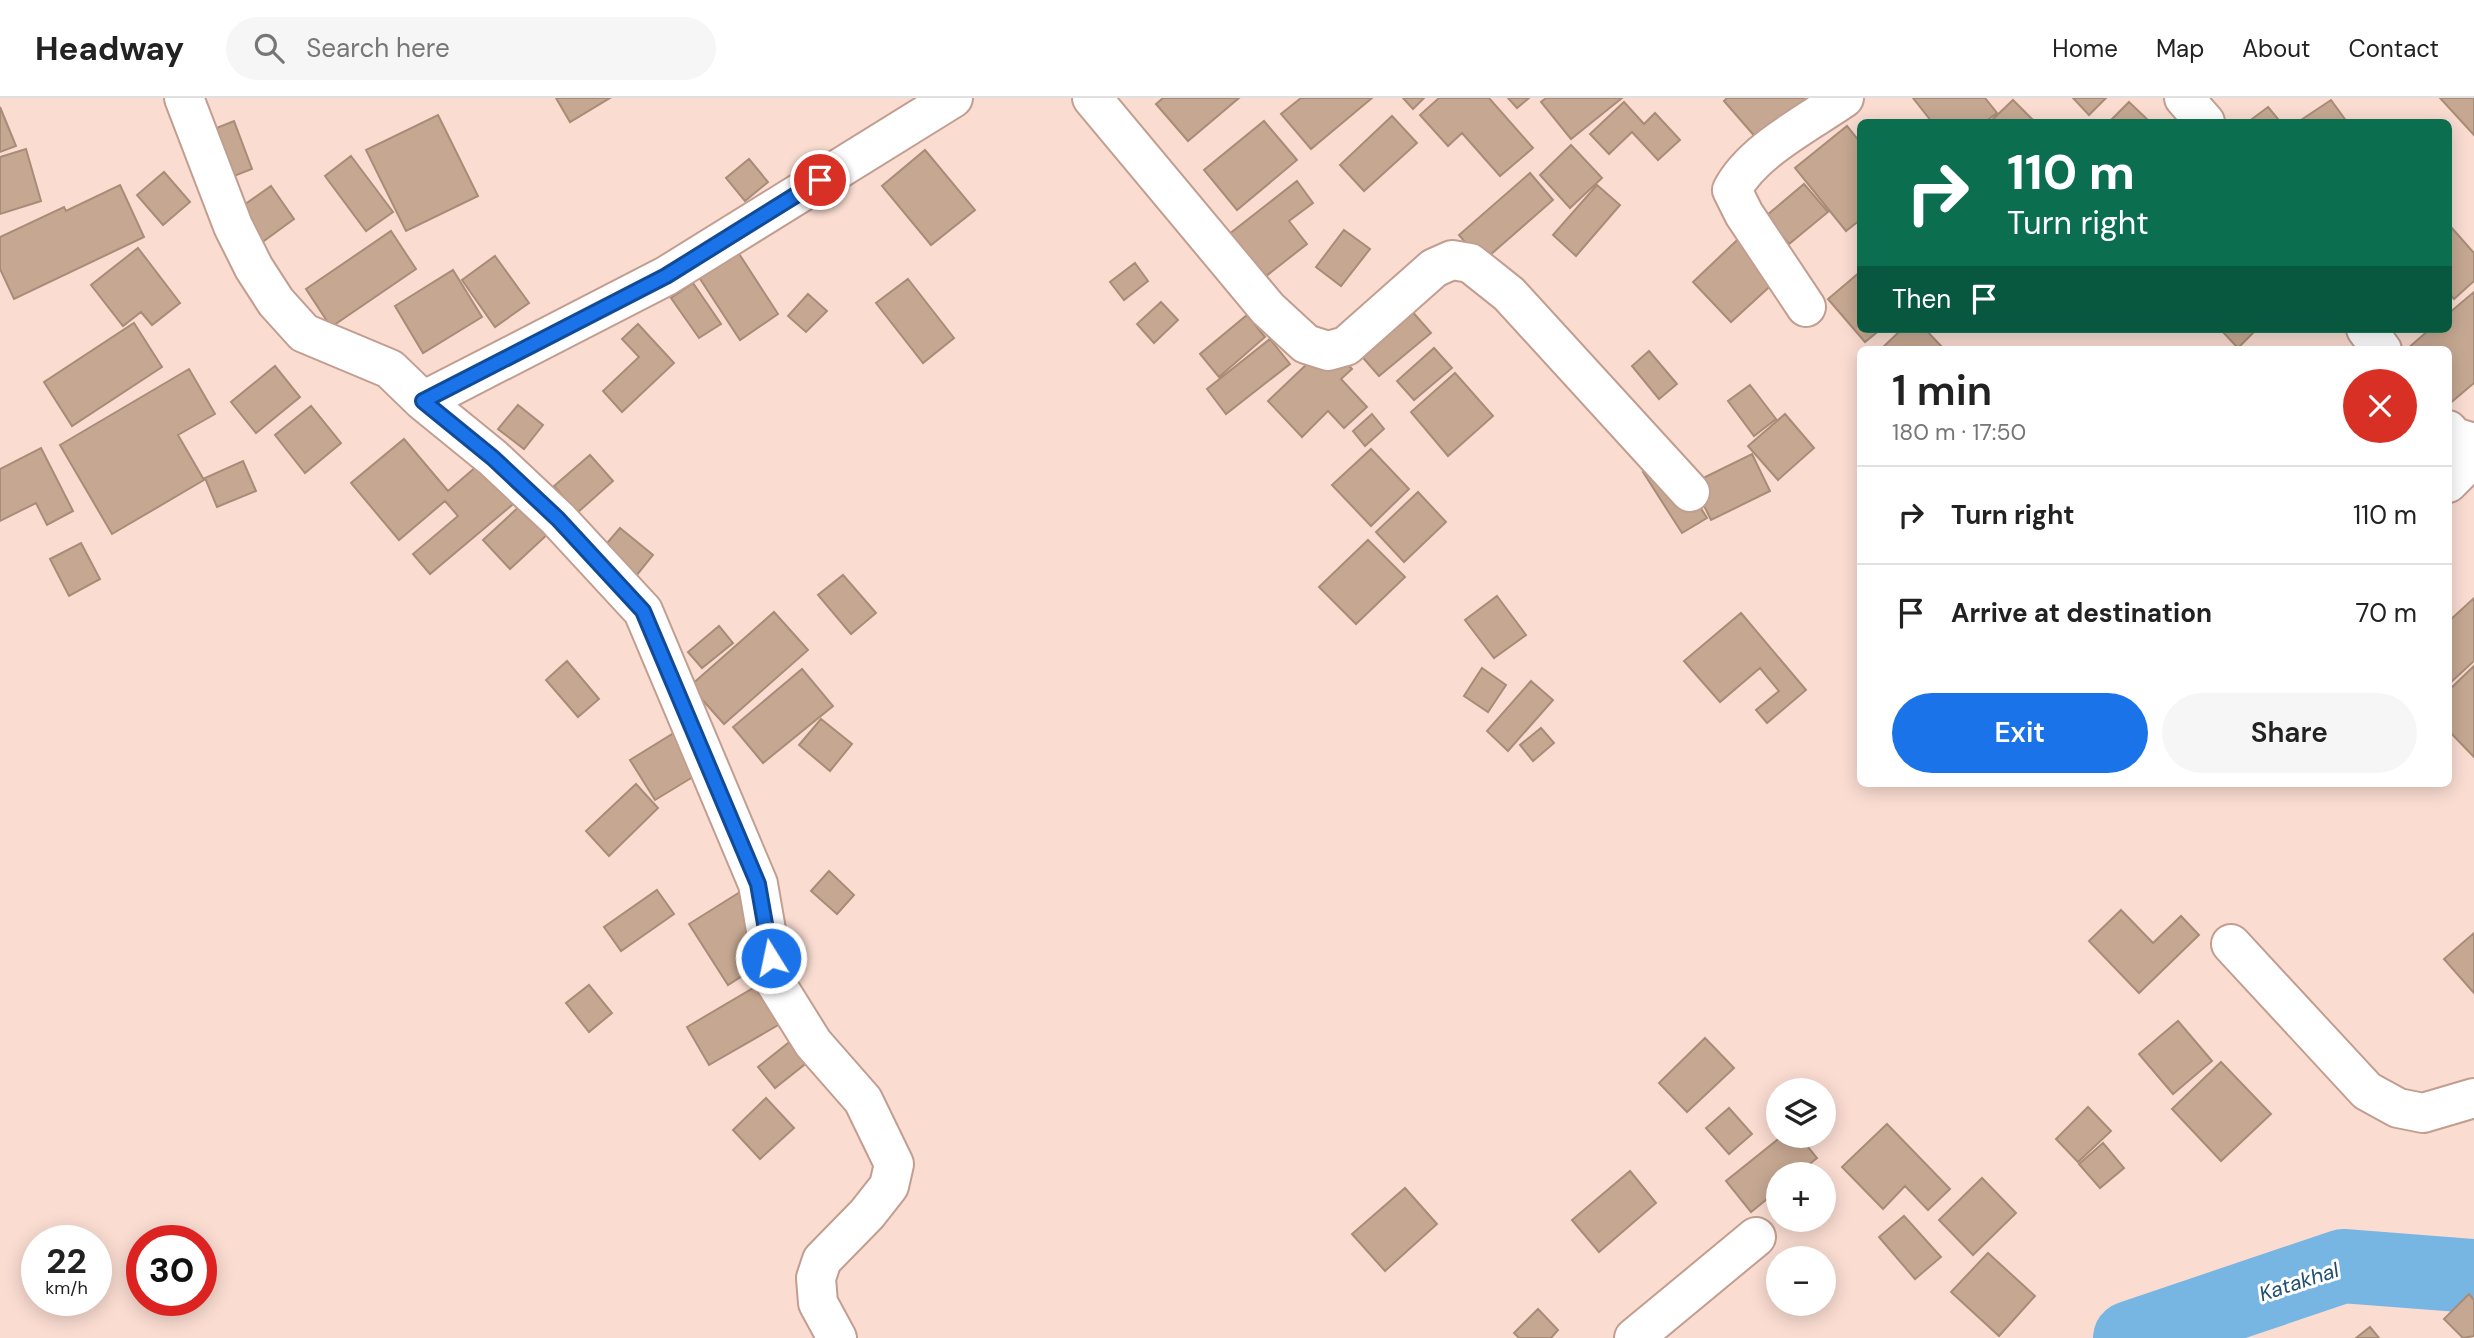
<!DOCTYPE html>
<html lang="en">
<head>
<meta charset="utf-8">
<style>
	:root { --surface:#fff; --page:#f6f6f6; --text:#222; --muted:#767676; --line:#e0e0e0; --accent:#1a73e8 }
	body { margin:0; font-family:"DM Sans",sans-serif; background:var(--page); color:var(--text); height:100vh; display:flex; flex-direction:column; font-size:26px; white-space:nowrap }
	* { box-sizing:border-box; margin:0 }
	p { font-size:23px; color:var(--muted) }
	.icon { flex:none; width:38px; height:38px; fill:none; stroke:currentColor; stroke-width:2; stroke-linecap:round; stroke-linejoin:round }
	.map { position:relative; flex:1; overflow:hidden }
	.drawer { position:absolute; left:1857px; top:248px; width:595px; height:441px; display:flex; flex-direction:column; background:var(--surface); border-radius:10px; box-shadow:0 4px 18px #0003 }
	.drawer>* { flex:none }
	.hud { position:absolute; left:1857px; top:21px; width:595px; height:214px; border-radius:10px; box-shadow:0 4px 18px #0003; background:#0b6e4f; color:#fff; overflow:hidden }
	.fabs { position:absolute; left:1766px; top:980px; display:grid; gap:14px }
	.fabs a { display:grid; place-items:center; width:70px; height:70px; border-radius:50%; background:var(--surface); box-shadow:0 4px 18px #0003; font-size:35px }
	.speed { position:absolute; left:21px; top:1127px; display:flex; gap:14px; font-size:35px; font-weight:700; text-align:center }
	.speed>* { display:grid; place-content:center; width:91px; height:91px; border-radius:50%; background:var(--surface); box-shadow:0 4px 18px #0003; line-height:1 }
	.speed small { font-size:18px; font-weight:400 }
	.speed .limit { border:10px solid #d22; background:#fff; color:#111 }
	.pin { position:absolute; display:grid; place-items:center; width:60px; height:60px; color:#fff; margin:-30px; border:4px solid #fff; border-radius:50%; box-shadow:0 2px 7px #0007 }
	.me { position:absolute; width:77px; margin:-38px; rotate:350deg; stroke-linejoin:round; filter:drop-shadow(0 0 5px #0008) }
	.turn { display:flex; align-items:center; gap:24px; height:147px; padding:0 35px; font-size:32px }
	.turn .icon { width:91px; height:91px; stroke-width:2.5 }
	.turn b { display:block; font-size:49px; line-height:60px }
	.then { display:flex; align-items:center; height:66px; padding:0 35px; background:#0003; gap:14px; font-size:26px }
	.round { display:grid; place-items:center; flex:none; width:74px; height:74px; border-radius:37px; background:var(--page) }
	.summary { display:flex; align-items:center; justify-content:space-between; height:119px; padding:0 35px }
	h1 { font-size:42px; font-weight:600; line-height:52px }
	.button { display:flex; gap:14px; margin-top:auto; padding:14px 35px }
	.button a { flex:1; height:80px; border-radius:42px; background:var(--accent); color:#fff; font-size:28px; font-weight:600; line-height:80px; text-align:center }
	.button a+a { background:var(--page); color:var(--text) }
	ul { padding:0; list-style:none }
	li { display:flex; align-items:center; gap:21px; height:98px; padding:0 35px; border-top:2px solid var(--line) }
	li div { flex:1 }
	li b { display:block; font-size:26px }
	li em { font-style:normal }
	header { display:flex; align-items:center; gap:42px; box-sizing:border-box; height:98px; padding:0 35px; background:var(--surface); border-bottom:2px solid var(--line) }
	header strong { font-size:33px }
	nav { display:flex; gap:38px; margin-inline-start:auto; font-size:24px }
	.search { width:490px; height:63px; background:var(--page); display:flex; align-items:center; gap:18px; box-sizing:border-box; padding:0 24px; border-radius:38px; color:var(--muted); font-size:26px }
	.map>svg:first-child { display:block }
	.lines { fill:none; stroke-linecap:round; stroke-linejoin:round }
	.river { stroke:#77b5e3; stroke-width:74 }
	.building { fill:#c6a892; stroke:#a88c77; stroke-width:2 }
	.minor-casing { stroke:#c19e90; stroke-width:42 }
	.minor { stroke:#fff; stroke-width:38 }
	.route-casing { stroke:#114b97; stroke-width:18 }
	.route { stroke:#1a73e8; stroke-width:12 }
	.labels { text-anchor:middle; stroke-width:6; stroke-linejoin:round; paint-order:stroke }
	.water-label { font-size:21px; font-style:italic; fill:#204e6e; stroke:#fff }
</style>
</head>
<body>
<header>
<strong>Headway</strong>
<div class="search"><svg class="icon" aria-label="search" viewBox="0 0 24 24"><circle cx="10" cy="10" r="6"/><path d="M15 15l6 6"/></svg>Search here</div>
<nav><a>Home</a><a>Map</a><a>About</a><a>Contact</a></nav>
</header>
<div class="map">
<svg width="2474" height="1240" viewBox="0 0 2474 1240">
	<rect width="100%" height="100%" fill="#fadcd1"/>
	<g class="lines">
		<!-- river -->
		<path class="river" d="M 2130,1240 L 2343,1168 L 2474,1178"/>
	</g>
	<!-- building -->
	<path class="building" d="M 556,0 L 610,0 L 570,24 Z
		M 1163,0 L 1239,0 L 1188,43 L 1156,6 Z
		M 1301,0 L 1372,0 L 1311,51 L 1281,16 Z
		M 1403,0 L 1424,0 L 1413,11 Z
		M 1439,0 L 1489,0 L 1533,50 L 1500,78 L 1462,35 L 1448,48 L 1420,17 Z
		M 1508,0 L 1529,0 L 1517,10 Z
		M 1546,0 L 1622,0 L 1571,41 L 1541,4 Z
		M 1727,0 L 1808,0 L 1758,42 L 1724,3 Z
		M 1913,0 L 1985,0 L 1997,15 L 1985,24 L 1932,24 Z
		M 2073,0 L 2106,0 L 2089,17 Z
		M 2440,0 L 2474,0 L 2474,37 Z
		M 2013,2 L 2035,24 L 1990,24 Z
		M 2331,2 L 2347,24 L 2298,24 Z
		M 1624,4 L 1644,26 L 1655,15 L 1680,42 L 1658,62 L 1632,34 L 1609,56 L 1590,36 Z
		M 2129,4 L 2150,24 L 2109,24 Z
		M 0,9 L 16,48 L 0,54 Z
		M 2268,9 L 2278,21 L 2274,24 L 2248,24 Z
		M 438,17 L 478,98 L 406,133 L 366,52 Z
		M 1392,18 L 1417,45 L 1364,93 L 1340,67 Z
		M 234,23 L 252,71 L 216,85 L 199,37 Z
		M 1264,23 L 1297,62 L 1237,112 L 1204,72 Z
		M 1847,28 L 1860,44 L 1860,122 L 1846,133 L 1795,70 Z
		M 1571,47 L 1602,80 L 1570,110 L 1540,77 Z
		M 26,51 L 41,103 L 0,116 L 0,59 Z
		M 925,52 L 975,112 L 931,147 L 882,88 Z
		M 351,58 L 393,114 L 366,133 L 325,78 Z
		M 749,61 L 768,84 L 745,103 L 726,80 Z
		M 164,74 L 190,104 L 163,127 L 137,97 Z
		M 1530,75 L 1553,102 L 1482,164 L 1459,137 Z
		M 1297,83 L 1313,105 L 1289,123 L 1307,146 L 1261,182 L 1228,137 Z
		M 1804,86 L 1828,114 L 1789,146 L 1766,118 Z
		M 120,87 L 144,139 L 14,201 L 0,171 L 0,139 L 64,109 L 66,113 Z
		M 1597,87 L 1620,107 L 1576,158 L 1553,137 Z
		M 271,88 L 294,121 L 261,145 L 237,112 Z
		M 1752,128 L 1791,169 L 1731,224 L 1693,184 Z
		M 2451,129 L 2474,155 L 2474,183 L 2454,201 L 2448,194 L 2448,131 Z
		M 1344,132 L 1370,151 L 1341,188 L 1316,169 Z
		M 391,133 L 416,171 L 331,229 L 306,191 Z
		M 734,148 L 778,216 L 740,242 L 695,173 Z
		M 138,150 L 180,205 L 152,227 L 141,214 L 123,228 L 91,187 Z
		M 495,158 L 529,205 L 495,229 L 462,182 Z
		M 1135,165 L 1148,183 L 1124,202 L 1110,184 Z
		M 453,172 L 482,219 L 423,255 L 395,208 Z
		M 1860,174 L 1860,231 L 1881,231 L 1865,244 L 1828,201 Z
		M 908,181 L 954,240 L 923,265 L 876,205 Z
		M 693,185 L 721,226 L 699,240 L 671,200 Z
		M 2474,194 L 2474,285 L 2448,307 L 2448,252 L 2406,252 L 2430,231 L 2448,231 L 2448,216 Z
		M 1396,195 L 1431,235 L 1379,278 L 1345,239 Z
		M 808,196 L 827,213 L 806,234 L 788,218 Z
		M 1161,204 L 1178,222 L 1154,245 L 1137,226 Z
		M 1247,217 L 1265,239 L 1219,279 L 1200,256 Z
		M 134,225 L 162,269 L 72,328 L 44,284 Z
		M 638,226 L 674,265 L 622,314 L 603,293 L 639,259 L 622,241 Z
		M 1902,231 L 1925,231 L 1941,248 L 1936,252 L 1880,252 Z
		M 2220,231 L 2250,231 L 2253,235 L 2238,250 Z
		M 1270,241 L 1290,266 L 1226,316 L 1207,291 Z
		M 1328,246 L 1352,271 L 1341,281 L 1367,309 L 1344,330 L 1328,313 L 1302,339 L 1268,303 Z
		M 1434,250 L 1452,270 L 1414,302 L 1397,283 Z
		M 1649,253 L 1677,286 L 1659,301 L 1632,268 Z
		M 275,268 L 300,299 L 256,335 L 231,304 Z
		M 189,271 L 215,316 L 178,337 L 204,382 L 112,436 L 60,347 Z
		M 1455,275 L 1493,318 L 1448,358 L 1411,314 Z
		M 1750,287 L 1776,321 L 1754,338 L 1728,303 Z
		M 518,307 L 543,327 L 524,351 L 498,331 Z
		M 311,308 L 341,345 L 305,375 L 275,337 Z
		M 1372,316 L 1384,331 L 1365,348 L 1353,333 Z
		M 1785,316 L 1814,350 L 1778,382 L 1748,348 Z
		M 404,341 L 448,393 L 484,362 L 518,402 L 430,476 L 413,456 L 458,418 L 445,403 L 399,442 L 351,385 Z
		M 41,350 L 73,413 L 47,427 L 36,405 L 0,423 L 0,371 Z
		M 1371,351 L 1409,391 L 1371,428 L 1332,387 Z
		M 1752,356 L 1770,393 L 1711,422 L 1693,385 Z
		M 590,357 L 613,383 L 577,415 L 554,388 Z
		M 1668,358 L 1707,420 L 1682,435 L 1643,374 Z
		M 243,363 L 256,393 L 217,409 L 205,380 Z
		M 1418,394 L 1446,424 L 1404,464 L 1376,434 Z
		M 523,405 L 550,434 L 510,471 L 483,442 Z
		M 620,430 L 653,457 L 636,478 L 603,450 Z
		M 1368,442 L 1405,479 L 1356,526 L 1319,489 Z
		M 81,445 L 100,481 L 69,498 L 50,461 Z
		M 843,477 L 876,515 L 851,536 L 818,497 Z
		M 1497,498 L 1526,537 L 1494,560 L 1465,522 Z
		M 2474,500 L 2474,563 L 2448,587 L 2448,524 Z
		M 774,514 L 808,552 L 724,626 L 690,588 Z
		M 1741,515 L 1806,592 L 1767,625 L 1756,612 L 1779,593 L 1760,570 L 1720,604 L 1684,563 Z
		M 719,528 L 733,545 L 702,570 L 688,554 Z
		M 567,563 L 599,601 L 578,619 L 546,582 Z
		M 2474,568 L 2474,659 L 2448,632 L 2448,593 Z
		M 1482,570 L 1506,587 L 1488,614 L 1464,598 Z
		M 802,571 L 833,608 L 763,665 L 733,629 Z
		M 1531,583 L 1553,602 L 1508,653 L 1487,633 Z
		M 821,621 L 852,646 L 830,673 L 799,647 Z
		M 682,630 L 706,671 L 655,702 L 630,662 Z
		M 1541,630 L 1554,645 L 1533,663 L 1520,647 Z
		M 636,686 L 658,710 L 609,758 L 586,733 Z
		M 829,773 L 854,797 L 837,816 L 811,793 Z
		M 657,792 L 674,816 L 621,853 L 604,829 Z
		M 740,794 L 779,854 L 728,887 L 689,826 Z
		M 2121,812 L 2153,845 L 2181,818 L 2199,837 L 2139,895 L 2089,843 Z
		M 2474,835 L 2474,895 L 2444,861 Z
		M 765,883 L 787,922 L 709,967 L 687,929 Z
		M 589,887 L 612,915 L 589,934 L 566,905 Z
		M 2178,923 L 2212,963 L 2173,996 L 2139,956 Z
		M 1705,940 L 1734,970 L 1687,1014 L 1659,985 Z
		M 792,942 L 809,963 L 775,990 L 758,969 Z
		M 2221,964 L 2271,1016 L 2221,1063 L 2172,1011 Z
		M 766,1000 L 794,1030 L 760,1061 L 733,1032 Z
		M 2088,1009 L 2111,1033 L 2078,1064 L 2056,1041 Z
		M 1729,1010 L 1752,1036 L 1729,1056 L 1706,1030 Z
		M 1887,1026 L 1950,1091 L 1928,1112 L 1905,1088 L 1883,1111 L 1842,1069 Z
		M 1782,1038 L 1799,1038 L 1817,1060 L 1797,1076 L 1778,1076 L 1778,1092 L 1751,1114 L 1726,1083 Z
		M 2103,1045 L 2124,1070 L 2100,1090 L 2079,1066 Z
		M 1630,1073 L 1656,1105 L 1599,1154 L 1572,1122 Z
		M 1982,1080 L 2016,1115 L 1973,1157 L 1939,1122 Z
		M 1405,1090 L 1437,1126 L 1385,1173 L 1352,1136 Z
		M 1904,1118 L 1941,1159 L 1915,1181 L 1879,1139 Z
		M 1988,1155 L 2035,1198 L 1999,1238 L 1951,1194 Z
		M 2469,1196 L 2474,1202 L 2474,1238 L 2463,1240 L 2444,1221 Z
		M 1538,1211 L 1558,1232 L 1551,1240 L 1519,1240 L 1514,1235 Z
		M 2370,1229 L 2379,1240 L 2356,1240 Z"/>
	<g class="lines">
		<!-- minor casing -->
		<g class="minor-casing">
			<path id="minor" d="M 184,0 L 233,128 L 254,170 L 276,204 L 304,235 L 390,271 L 423,303 L 493,360 L 558,421 L 643,513 L 758,786 L 775,884 L 813,945 L 863,1002 L 894,1066 L 889,1088 L 867,1116 L 822,1162 L 816,1180 L 818,1205 L 837,1240
				M 1092,0 L 1268,211 L 1306,246 L 1328,253 L 1346,248 L 1434,170 L 1452,162 L 1470,165 L 1509,196 L 1690,394
				M 2184,0 L 2205,24
				M 1806,209 L 1744,116 L 1732,92 C 1752,53 1808,25 1844,0
				M 2366,231 L 2382,252
				M 423,303 L 666,178 L 953,0
				M 2448,332 L 2454,339 L 2474,345
				M 2448,385 L 2474,359
				M 2231,846 L 2367,993 L 2398,1010 L 2423,1015 L 2474,1000
				M 1634,1240 L 1756,1139"/>
		</g>
		<!-- minor -->
		<use href="#minor" class="minor"/>
	</g>
	<g class="lines">
		<!-- route casing -->
		<g class="route-casing">
			<path id="route" d="M 771,860 L 758,786 L 643,513 L 558,421 L 493,360 L 423,303 L 666,178 L 820,82"/>
		</g>
		<!-- route -->
		<use href="#route" class="route"/>
	</g>
	<g class="labels">
		<!-- water labels -->
		<g class="water-label">
			<text transform="translate(2299 1184) rotate(-18)" y="7">Katakhal</text>
		</g>
	</g>
</svg>
<div class="fabs">
<a><svg class="icon" aria-label="layers" viewBox="0 0 24 24"><path d="M12 4l9 5-9 5-9-5zM3 14l9 5 9-5"/></svg></a>
<a>+</a>
<a>−</a>
</div>
<div class="speed"><div>22<small>km/h</small></div><div class="limit">30</div></div>
<div class="pin" style="left:820px;top:82px;background:#d93025"><svg class="icon" aria-label="arrive" viewBox="0 0 24 24"><path d="M6 21V4h12l-3 4 3 4H6"/></svg></div>
<svg class="me" style="left:771px;top:860px" viewBox="-20 -20 40 40"><circle r="17" fill="#1a73e8" stroke="#fff" stroke-width="3"/><path d="M0-11L8 9 0 5-8 9z" fill="#fff"/></svg>
<div class="hud">
<div class="turn"><svg class="icon" aria-label="right" viewBox="0 0 24 24"><path d="M7 20v-9h11M14 6l5 5-5 5"/></svg><div><b>110 m</b>Turn right</div></div>
<div class="then">Then<svg class="icon" aria-label="arrive" viewBox="0 0 24 24"><path d="M6 21V4h12l-3 4 3 4H6"/></svg></div>
</div>
<section class="drawer">
<div class="summary"><div><h1>1 min</h1><p>180 m · 17:50</p></div><a class="round" style="background:#d93025;color:#fff"><svg class="icon" aria-label="close" viewBox="0 0 24 24"><path d="M6 6l12 12M18 6L6 18"/></svg></a></div>
<ul>
<li><svg class="icon" aria-label="right" viewBox="0 0 24 24"><path d="M7 20v-9h11M14 6l5 5-5 5"/></svg><div><b>Turn right</b></div><em>110 m</em></li>
<li><svg class="icon" aria-label="arrive" viewBox="0 0 24 24"><path d="M6 21V4h12l-3 4 3 4H6"/></svg><div><b>Arrive at destination</b></div><em>70 m</em></li>
</ul>
<div class="button"><a>Exit</a><a>Share</a></div>
</section>
</div>
</body>
</html>
